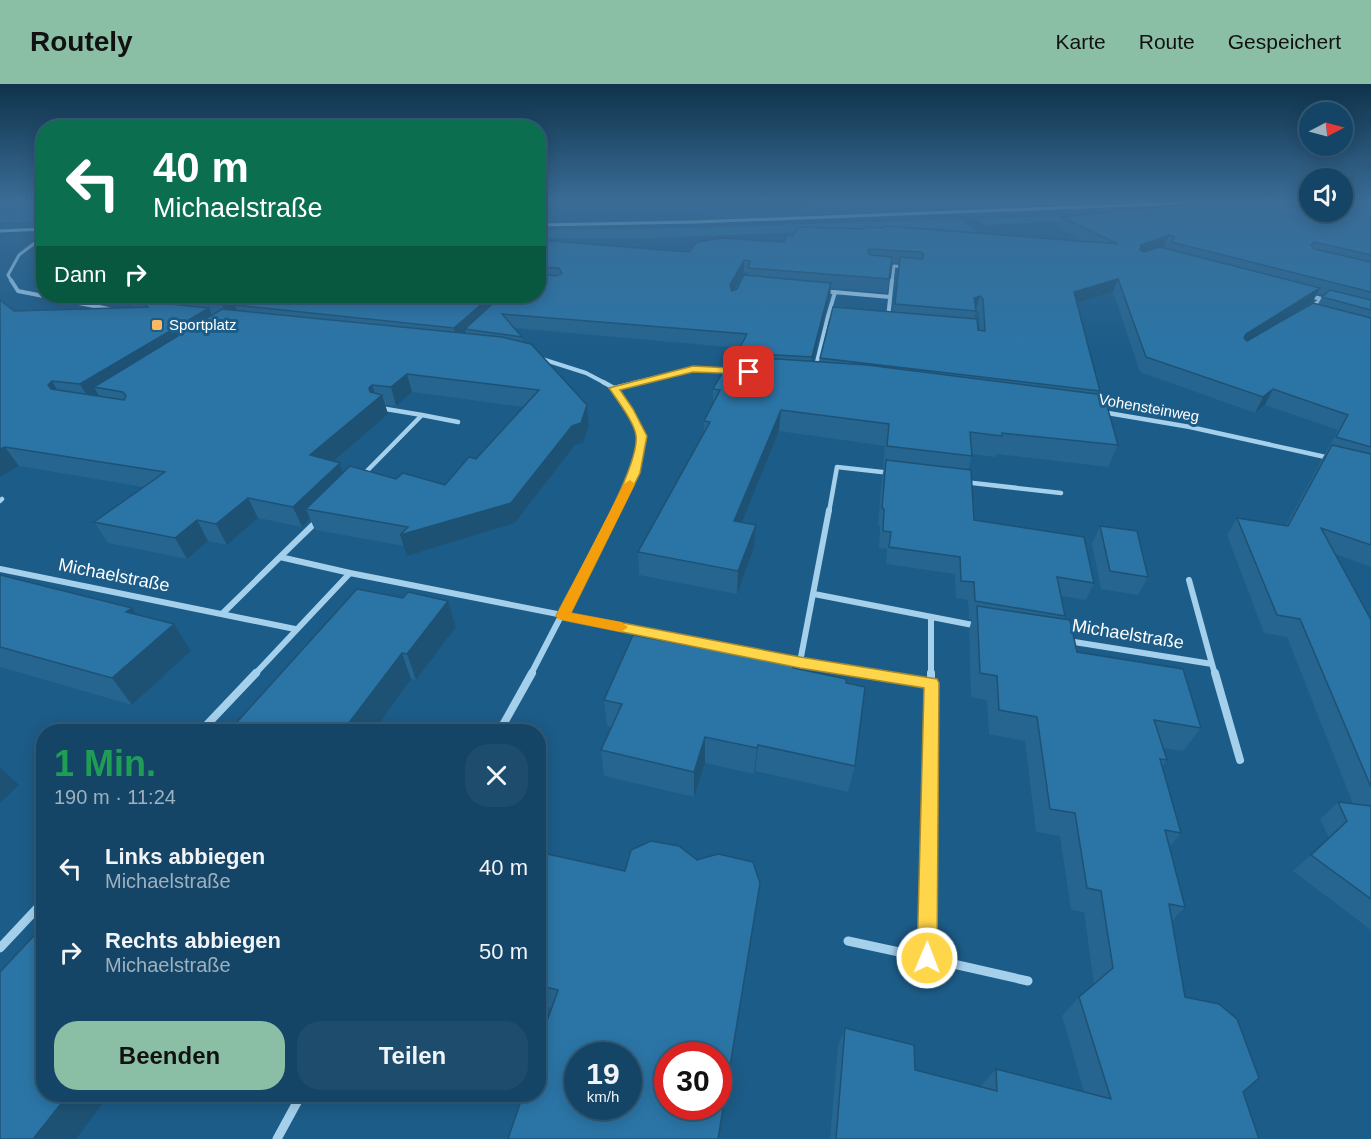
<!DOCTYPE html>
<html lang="de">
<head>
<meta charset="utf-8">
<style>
	:root { --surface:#154566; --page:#1e4c6c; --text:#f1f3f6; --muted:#9db1bf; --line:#345d7a; --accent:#8abfa5 }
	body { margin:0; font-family:Arial,sans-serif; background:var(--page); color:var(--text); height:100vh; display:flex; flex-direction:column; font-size:22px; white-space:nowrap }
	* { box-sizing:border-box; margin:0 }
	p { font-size:20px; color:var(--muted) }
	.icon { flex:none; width:33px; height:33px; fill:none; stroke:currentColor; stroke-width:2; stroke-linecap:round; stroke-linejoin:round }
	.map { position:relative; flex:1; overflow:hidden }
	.panel { position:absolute; left:36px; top:640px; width:510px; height:378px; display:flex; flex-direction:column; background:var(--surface); border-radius:24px; box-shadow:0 3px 15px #0003,0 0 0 2px var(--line) }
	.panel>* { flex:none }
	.top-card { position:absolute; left:36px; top:36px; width:510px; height:183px; border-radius:24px; box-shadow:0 3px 15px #0003,0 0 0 2px var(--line); background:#0b6e4f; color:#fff; overflow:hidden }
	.needle { width:39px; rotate:84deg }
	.fabs { position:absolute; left:1299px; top:18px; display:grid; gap:12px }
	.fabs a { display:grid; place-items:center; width:54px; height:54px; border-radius:50%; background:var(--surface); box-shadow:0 3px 15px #0003,0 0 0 2px var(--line); font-size:30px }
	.speed { position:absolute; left:564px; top:958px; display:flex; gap:12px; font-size:30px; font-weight:700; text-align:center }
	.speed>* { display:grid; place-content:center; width:78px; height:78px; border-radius:50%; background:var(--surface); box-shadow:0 3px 15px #0003,0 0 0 2px var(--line); line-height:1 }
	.speed small { font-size:15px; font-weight:400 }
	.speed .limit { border:9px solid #d22; background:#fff; color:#111 }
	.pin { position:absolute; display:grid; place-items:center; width:51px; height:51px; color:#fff; margin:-26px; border-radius:12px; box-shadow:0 3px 9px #0006 }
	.me { position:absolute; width:66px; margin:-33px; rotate:1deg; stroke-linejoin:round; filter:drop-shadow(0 0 4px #0008) }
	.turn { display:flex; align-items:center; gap:21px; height:126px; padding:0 18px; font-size:27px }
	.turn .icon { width:78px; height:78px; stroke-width:2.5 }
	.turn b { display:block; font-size:42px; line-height:51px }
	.then { display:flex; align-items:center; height:57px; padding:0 18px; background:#0003; gap:12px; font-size:22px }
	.round { display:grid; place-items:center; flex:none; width:63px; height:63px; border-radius:24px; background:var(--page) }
	.headline { display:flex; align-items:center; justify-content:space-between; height:102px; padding:0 18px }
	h1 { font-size:36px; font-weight:700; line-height:45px; color:#1e9e55 }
	.button { display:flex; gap:12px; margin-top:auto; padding:12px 18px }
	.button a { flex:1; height:69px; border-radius:24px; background:var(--accent); color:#111; font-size:24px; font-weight:700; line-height:69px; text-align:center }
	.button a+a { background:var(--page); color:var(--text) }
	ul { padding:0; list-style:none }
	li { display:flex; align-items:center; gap:18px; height:84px; padding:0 18px }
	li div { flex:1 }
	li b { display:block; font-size:22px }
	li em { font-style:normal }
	header { display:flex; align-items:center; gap:36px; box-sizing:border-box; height:84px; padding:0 30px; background:var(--accent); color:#111 }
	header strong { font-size:28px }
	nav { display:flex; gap:33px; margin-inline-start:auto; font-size:21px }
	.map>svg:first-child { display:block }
	.green { fill:#2570a1 }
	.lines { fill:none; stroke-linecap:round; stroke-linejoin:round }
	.minor-far5 { stroke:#a5d0ec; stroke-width:3 }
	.minor-far4 { stroke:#a5d0ec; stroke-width:4 }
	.minor-far3 { stroke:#a5d0ec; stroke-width:4.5 }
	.minor-far2 { stroke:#a5d0ec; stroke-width:6 }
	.minor-far1 { stroke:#a5d0ec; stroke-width:8 }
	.minor { stroke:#a5d0ec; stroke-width:9 }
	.wall { fill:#25658f; fill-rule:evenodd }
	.shaded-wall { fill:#1e5274 }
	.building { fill:#2b75a6; stroke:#1e5274; stroke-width:1.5; fill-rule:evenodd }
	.route { fill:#ffd54a; stroke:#a68a30; stroke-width:1.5 }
	.slow { fill:#f59e0b }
	.poi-dot { fill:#fdb862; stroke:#1c5c88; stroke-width:2 }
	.labels { text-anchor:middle; stroke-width:6; stroke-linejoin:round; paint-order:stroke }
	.far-poi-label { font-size:15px; fill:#fff; stroke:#1c5c88; text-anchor:start }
	.far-street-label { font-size:15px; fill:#fff; stroke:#1c5c88 }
	.street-label { font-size:18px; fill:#fff; stroke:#1c5c88 }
</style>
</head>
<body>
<header>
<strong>Routely</strong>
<nav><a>Karte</a><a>Route</a><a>Gespeichert</a></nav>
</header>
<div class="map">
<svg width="1371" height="1055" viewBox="0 0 1371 1055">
	<rect width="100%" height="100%" fill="#1c5c88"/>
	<!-- green -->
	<path class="green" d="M 0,117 L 43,117 L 43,137 L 0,139 Z
		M 835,117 L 1179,117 L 729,134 L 713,132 L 699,127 L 801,123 Z
		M 1263,123 L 1174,132 L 985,141 L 977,135 Z
		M 962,135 L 977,150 L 937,144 L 912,144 L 654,154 L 539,154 L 539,146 L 687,144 Z"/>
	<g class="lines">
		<!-- minor-far5 -->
		<path class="minor-far5" d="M 538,141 L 694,138 L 1188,119
			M 0,147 L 44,145
			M 12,198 L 8,191 L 19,171 L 44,152
			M 892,198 L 894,182 L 904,183"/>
		<!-- minor-far4 -->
		<path class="minor-far4" d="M 11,196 L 18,207 L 109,225
			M 822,207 L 890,213
			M 1309,212 L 1322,215 L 1310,224
			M 828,232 L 835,208
			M 888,234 L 892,196
			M 539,274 L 586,289 L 605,299
			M 815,286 L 828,232 L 837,232
			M 633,299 L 693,285 L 731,287"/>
		<!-- minor-far3 -->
		<path class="minor-far3" d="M 603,298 L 614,304 L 628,325 L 641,352 L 635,389 L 616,428
			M 614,304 L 639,298
			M 1102,328 L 1190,343 L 1330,374
			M 422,331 L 458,338
			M 362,392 L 422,331 L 380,324
			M 964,398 L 1061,409
			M 0,417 L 2,415
			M 829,428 L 837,383 L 891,389"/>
		<!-- minor-far2 -->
		<path class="minor-far2" d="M 0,485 L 295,545
			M 350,489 L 800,578 L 876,590
			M 1189,496 L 1212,580
			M 814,510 L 978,542
			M 222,530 L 280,473
			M 931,534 L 931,590
			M 1068,557 L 1212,580 L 1215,590
			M 800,578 L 829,426
			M 255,590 L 350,489 L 280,473 L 319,435
			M 531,590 L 616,426"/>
		<!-- minor-far1 -->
		<path class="minor-far1" d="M 866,589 L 931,599 L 928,796
			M 931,589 L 931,599
			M 1215,589 L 1240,676
			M 200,648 L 256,589
			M 499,648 L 532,589"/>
		<!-- minor -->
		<path class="minor" d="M 928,794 L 927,874 L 1028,897
			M 848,857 L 927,874
			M 0,864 L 44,817
			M 277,1055 L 301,1011"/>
	</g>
	<!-- wall -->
	<path class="wall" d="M 1183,117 L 1371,117 L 1371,483 L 1335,470 L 1371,536 L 1371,846 L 1293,787 L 1329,754 L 1320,735 L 1338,718 L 1353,720 L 1287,553 L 1264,549 L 1227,451 L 1237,434 L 1286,441 L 1338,346 L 1265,321 L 1255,329 L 1140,288 L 1113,208 L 1077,219 L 1100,307 L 1099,310 L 1118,361 L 1108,383 L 996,370 L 996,373 L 972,370 L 968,386 L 974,436 L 1094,499 L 1086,516 L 1061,512 L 1065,532 L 1064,535 L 1077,568 L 1201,644 L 1183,667 L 1163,664 L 1167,676 L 1162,683 L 1181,749 L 1169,763 L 1185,823 L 1172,837 L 1185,913 L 1243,1008 L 1259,1055 L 830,1055 L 838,962 L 845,944 L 915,986 L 981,1003 L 981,1002 L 996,985 L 1084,1008 L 1062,932 L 1079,913 L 1094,900 L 1084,828 L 1071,826 L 1060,752 L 1036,748 L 1025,657 L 989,650 L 987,616 L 971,613 L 969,546 L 972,535 L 969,535 L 968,516 L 956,514 L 955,490 L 886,480 L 887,465 L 879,464 L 880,442 L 878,441 L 882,393 L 884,384 L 883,384 L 885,362 L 779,347 L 741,439 L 756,441 L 754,464 L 737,510 L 639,491 L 638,468 L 704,349 L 704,337 L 713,320 L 713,305 L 736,272 L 737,269 L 739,264 L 515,244 L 522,253 L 523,258 L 587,321 L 589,341 L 583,359 L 575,361 L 515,439 L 407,472 L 404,462 L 315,446 L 310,435 L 302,443 L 258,434 L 227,461 L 208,457 L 187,475 L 108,459 L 94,438 L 143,403 L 19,382 L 0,393 L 0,216 L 14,227 L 134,223 L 119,212 L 538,212 L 538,156 L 689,168 L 784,158 L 1084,158 L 1057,144 L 1061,133 L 1181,121 ZM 891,179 L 899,179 L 893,228 L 820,274 L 819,278 L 813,277 L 830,212 L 831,204 L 887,209 ZM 744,188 L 748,189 L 748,192 L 737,205 L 734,206 ZM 1317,210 L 1324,211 L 1322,213 L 1318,220 L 1276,241 L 1313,217 ZM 976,225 L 979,228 L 980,246 L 978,246 L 974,235 ZM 412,308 L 524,323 L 476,375 L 445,401 L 343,389 L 340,379 L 333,378 L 388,330 L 385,321 L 396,322 Z
		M 1100,442 L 1148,493 L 1138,511 L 1101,505 L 1092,460 Z
		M 0,491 L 136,531 L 191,567 L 132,621 L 0,583 Z
		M 357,505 L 403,514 L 448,517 L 456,543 L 416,596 L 411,595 Z
		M 793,585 L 846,599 L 855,682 L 848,708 L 755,687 L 754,690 L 705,679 L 694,713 L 604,692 L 601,666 L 611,643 L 607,642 L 604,616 Z
		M 538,768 L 625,787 L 697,776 L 760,799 L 757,823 L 552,924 L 538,921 Z"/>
	<!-- shaded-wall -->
	<path class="shaded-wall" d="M 1169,151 L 1164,163 L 1136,174 L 1141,161 Z
		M 744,176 L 744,188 L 729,214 L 730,201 Z
		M 1118,195 L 1113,208 L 1070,221 L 1074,208 Z
		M 831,199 L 830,212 L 810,288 L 812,273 Z
		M 1320,204 L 1313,217 L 1239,264 L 1246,250 Z
		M 237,212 L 264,212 L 235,221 L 238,228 L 227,234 L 222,220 Z
		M 491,212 L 508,212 L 465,245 L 466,250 L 457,258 L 454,244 Z
		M 980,212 L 976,225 L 974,214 Z
		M 209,224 L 216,241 L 94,303 L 100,314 L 91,319 L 80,300 Z
		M 407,290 L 412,308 L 396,322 L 391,303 Z
		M 52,297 L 63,316 L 60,320 L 48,301 Z
		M 372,301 L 377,315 L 382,311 L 388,330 L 318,391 L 310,371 Z
		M 1273,305 L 1265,321 L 1255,329 L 1263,313 Z
		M 587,321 L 589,341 L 583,359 L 575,361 L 515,439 L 407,472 L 400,451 Z
		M 781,326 L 779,347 L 733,460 L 734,437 Z
		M 5,363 L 19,382 L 0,393 L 0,365 Z
		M 340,379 L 347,400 L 306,425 L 310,435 L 302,443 L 293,423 Z
		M 248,414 L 258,434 L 227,461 L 216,440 Z
		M 197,436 L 208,457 L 187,475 L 175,454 Z
		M 756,441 L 754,464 L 737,510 L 738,487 Z
		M 448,517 L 456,543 L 416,596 L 407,570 Z
		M 132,524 L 149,550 L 126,528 Z
		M 174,540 L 191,567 L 132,621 L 112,594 Z
		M 402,569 L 411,595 L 373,648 L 342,648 Z
		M 705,653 L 705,679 L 694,713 L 694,688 Z
		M 758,661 L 755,687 L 754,690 L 757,664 Z
		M 0,683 L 19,701 L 0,719 Z
		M 760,799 L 719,1055 L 718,1055 Z
		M 68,1011 L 109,1011 L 76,1055 L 33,1055 Z"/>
	<!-- building -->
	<path class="building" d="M 1195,117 L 1310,117 L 1310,128 L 1342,128 L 1342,117 L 1371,117 L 1371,171 L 1314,158 L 1311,161 L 1314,165 L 1371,178 L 1371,208 L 1171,158 L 1175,153 L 1169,151 L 1141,161 L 1140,166 L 1144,168 L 1160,163 L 1320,204 L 1246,250 L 1244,254 L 1247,257 L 1313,219 L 1371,234 L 1371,363 L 1336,353 L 1348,331 L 1273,305 L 1263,313 L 1146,273 L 1118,195 L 1074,208 L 1100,307 L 820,274 L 833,223 L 977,235 L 978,246 L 985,247 L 983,215 L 980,212 L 974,214 L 976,227 L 895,220 L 900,173 L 922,175 L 924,171 L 921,168 L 869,165 L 868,169 L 871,171 L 892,173 L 889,195 L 748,184 L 750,177 L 744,176 L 730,201 L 732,207 L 737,205 L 744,191 L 831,199 L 812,273 L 737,269 L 747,250 L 502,230 L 522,253 L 465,245 L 501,212 L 538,212 L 538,190 L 557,192 L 562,189 L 559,184 L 538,183 L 538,156 L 689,168 L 697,158 L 721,154 L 784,158 L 787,151 L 793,152 L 798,143 L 865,145 L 866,143 L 885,144 L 885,142 L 1118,160 L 1061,133 L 1200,119 Z
		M 1330,206 L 1371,216 L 1371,226 L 1322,213 Z
		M 137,212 L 237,212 L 222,220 Z
		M 252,212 L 491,212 L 454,244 L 235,221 Z
		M 0,216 L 14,227 L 148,223 L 140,217 L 209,224 L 80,300 L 52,297 L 48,301 L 51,305 L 124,316 L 126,312 L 123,308 L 94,303 L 222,225 L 502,253 L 531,260 L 587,321 L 581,339 L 572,342 L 511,419 L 400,451 L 408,443 L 306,425 L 350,382 L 396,395 L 403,389 L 445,401 L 469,373 L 476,375 L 539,306 L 407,290 L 391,303 L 372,301 L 369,304 L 370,308 L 382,311 L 310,371 L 340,379 L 293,423 L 248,414 L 216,440 L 197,436 L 175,454 L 94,438 L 165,388 L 5,363 L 0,365 Z
		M 732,272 L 867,281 L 1104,311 L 1118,361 L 1002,349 L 1002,352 L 970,348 L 972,372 L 887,362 L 889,340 L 781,326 L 734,437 L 756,441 L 738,487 L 638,468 L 710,338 L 704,337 L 720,306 L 713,305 Z
		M 1332,361 L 1371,370 L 1371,461 L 1321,444 L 1371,536 L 1371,703 L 1300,535 L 1277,531 L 1237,434 L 1288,442 Z
		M 886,376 L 971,386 L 974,436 L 1084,453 L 1094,499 L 1057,493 L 1065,532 L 975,517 L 974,498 L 961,497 L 960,473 L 889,463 L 891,448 L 883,447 L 884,425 L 882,424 Z
		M 1100,442 L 1137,447 L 1148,493 L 1110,487 Z
		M 0,491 L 132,524 L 126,528 L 174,540 L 112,594 L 0,563 Z
		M 357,505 L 403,514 L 408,508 L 448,517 L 407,570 L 402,569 L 342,648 L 228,648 Z
		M 977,522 L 1070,536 L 1077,568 L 1183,585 L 1201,644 L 1154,636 L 1167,676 L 1160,675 L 1181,749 L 1165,746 L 1185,823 L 1169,820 L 1185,913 L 1219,920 L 1237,935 L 1259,994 L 1243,1008 L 1259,1055 L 836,1055 L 845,944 L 914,961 L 915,986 L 997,1007 L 996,985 L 1111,1015 L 1079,913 L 1113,884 L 1101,807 L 1087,804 L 1075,729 L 1050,725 L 1037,633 L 999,626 L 997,592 L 980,589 Z
		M 633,551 L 793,581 L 793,584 L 846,595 L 846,599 L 865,603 L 855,682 L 758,661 L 757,664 L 705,653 L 694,688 L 601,666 L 622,620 L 604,616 Z
		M 1338,718 L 1371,722 L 1371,815 L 1311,771 L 1347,737 Z
		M 651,757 L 679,762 L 697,776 L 718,770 L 753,778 L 760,799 L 718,1055 L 508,1055 L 523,1011 L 538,1011 L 538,963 L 558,906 L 538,901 L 538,768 L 625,787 L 631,766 ZM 578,972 L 628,972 L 628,1023 L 578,1023 ZM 668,972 L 718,972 L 718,1023 L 668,1023 Z
		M 44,841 L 44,1011 L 68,1011 L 33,1055 L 0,1055 L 0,888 Z"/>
	<!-- sky -->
	<linearGradient id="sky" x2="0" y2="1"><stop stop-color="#0f334b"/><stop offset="0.44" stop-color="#3a6c96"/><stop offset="1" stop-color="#3a6c96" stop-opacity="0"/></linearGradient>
	<rect width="1371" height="265" fill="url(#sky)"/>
	<!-- route -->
	<path class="route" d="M 693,282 L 749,285 L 754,288 L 749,290 L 693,288 L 620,306 L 633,325 L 647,352 L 640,389 L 571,529 L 800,573 L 937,595 L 939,599 L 937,874 L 934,881 L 927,884 L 920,881 L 917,874 L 924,604 L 800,584 L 563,536 L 556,532 C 573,498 640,384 636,352 C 635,339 617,316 609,304 Z"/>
	<!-- slow -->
	<path class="slow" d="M 630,396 L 635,400 L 571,529 L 621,538 L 628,543 L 621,548 L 558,535 L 556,532 L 624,400 Z"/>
	<!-- markers -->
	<rect class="poi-dot" x="151" y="235" width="12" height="12" rx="3"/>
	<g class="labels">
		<!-- far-poi labels -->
		<g class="far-poi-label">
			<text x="169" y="246">Sportplatz</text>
		</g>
		<!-- far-street labels -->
		<g class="far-street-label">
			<text transform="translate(1149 324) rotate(10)" y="5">Vohensteinweg</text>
		</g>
		<!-- street labels -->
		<g class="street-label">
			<text transform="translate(114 491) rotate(11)" y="6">Michaelstraße</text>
			<text transform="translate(1128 550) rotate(9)" y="6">Michaelstraße</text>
		</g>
	</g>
</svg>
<div class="fabs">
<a><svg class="needle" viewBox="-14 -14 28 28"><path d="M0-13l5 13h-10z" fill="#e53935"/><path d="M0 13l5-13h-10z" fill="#9db1bf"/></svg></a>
<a><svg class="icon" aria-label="sound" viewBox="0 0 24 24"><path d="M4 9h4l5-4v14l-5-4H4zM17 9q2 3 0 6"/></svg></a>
</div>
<div class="speed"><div>19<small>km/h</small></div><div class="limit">30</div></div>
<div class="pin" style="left:749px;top:288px;background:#d93025"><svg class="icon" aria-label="arrive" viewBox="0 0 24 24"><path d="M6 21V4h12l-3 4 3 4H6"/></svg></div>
<svg class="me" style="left:927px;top:874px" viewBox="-20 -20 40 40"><circle r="17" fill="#ffd54a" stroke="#fff" stroke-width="3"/><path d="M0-11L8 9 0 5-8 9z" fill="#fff"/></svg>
<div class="top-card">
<div class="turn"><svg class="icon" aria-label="left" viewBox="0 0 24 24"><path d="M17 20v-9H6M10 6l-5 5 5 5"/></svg><div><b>40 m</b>Michaelstraße</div></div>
<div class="then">Dann<svg class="icon" aria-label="right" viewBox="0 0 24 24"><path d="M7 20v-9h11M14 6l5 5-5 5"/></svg></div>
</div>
<section class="panel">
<div class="headline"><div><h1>1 Min.</h1><p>190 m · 11:24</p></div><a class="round"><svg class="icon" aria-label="close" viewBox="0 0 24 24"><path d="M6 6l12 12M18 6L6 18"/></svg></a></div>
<ul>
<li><svg class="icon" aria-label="left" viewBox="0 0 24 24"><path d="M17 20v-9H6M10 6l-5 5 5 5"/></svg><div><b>Links abbiegen</b><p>Michaelstraße</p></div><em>40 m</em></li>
<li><svg class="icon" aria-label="right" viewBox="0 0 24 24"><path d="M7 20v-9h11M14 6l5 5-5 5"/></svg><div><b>Rechts abbiegen</b><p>Michaelstraße</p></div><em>50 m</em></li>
</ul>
<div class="button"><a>Beenden</a><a>Teilen</a></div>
</section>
</div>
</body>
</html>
